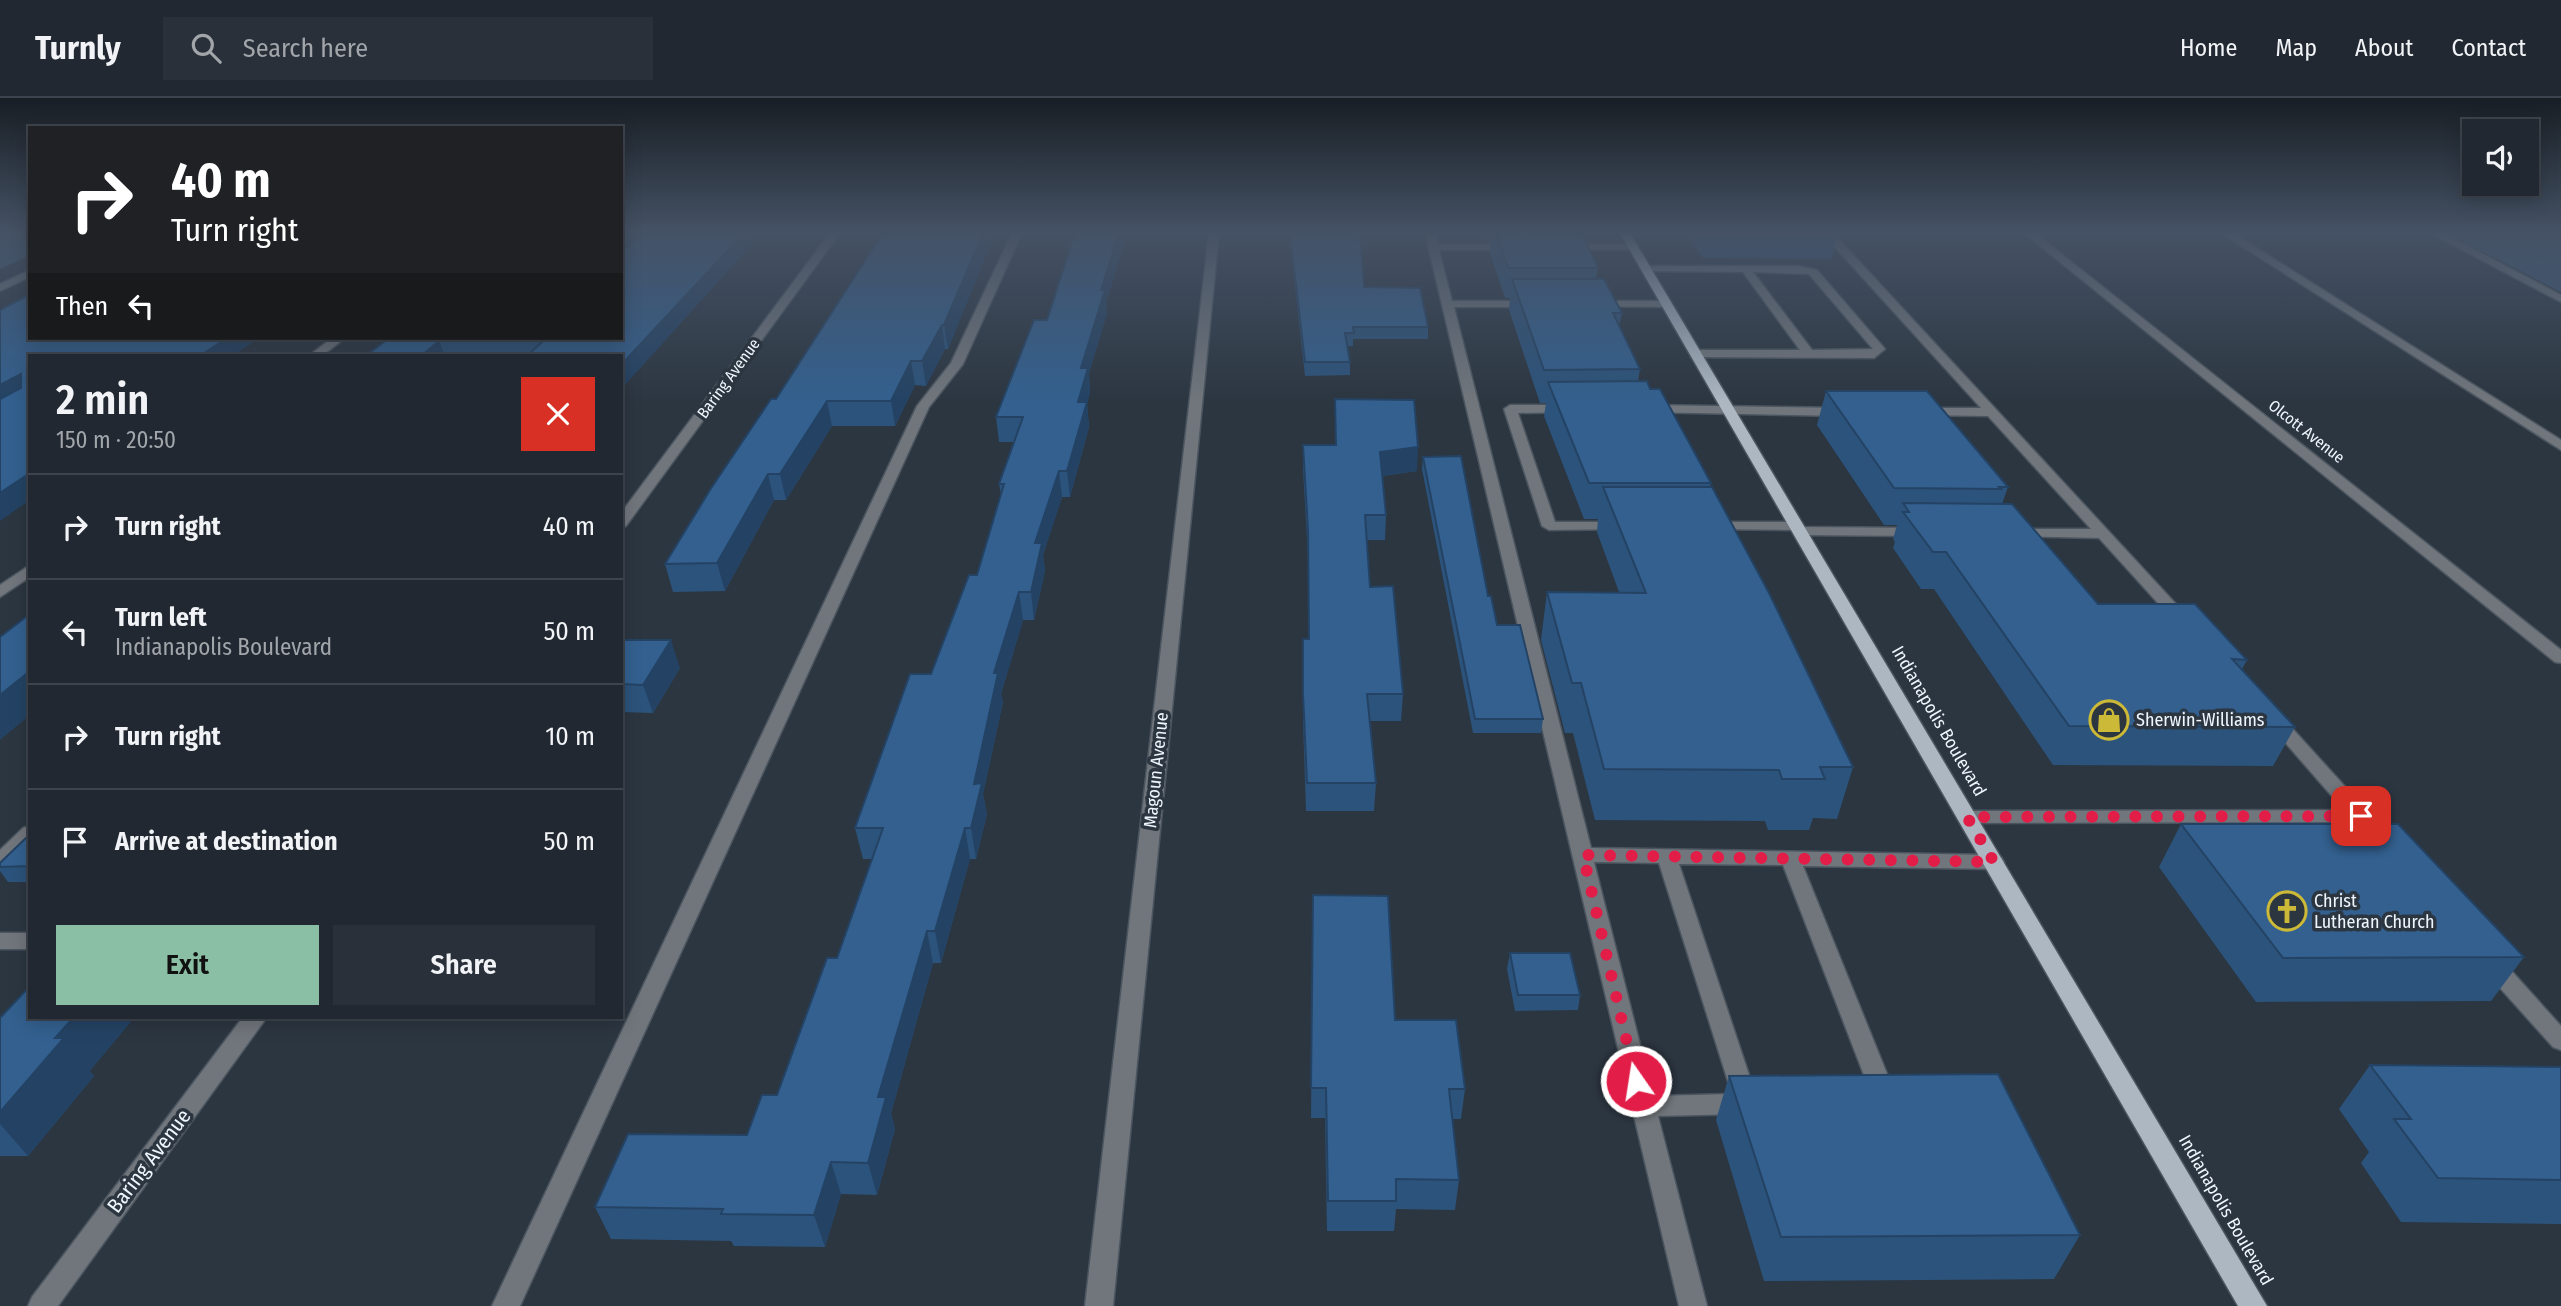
<!DOCTYPE html>
<html lang="en">
<head>
<meta charset="utf-8">
<style>
	:root { --surface:#212831; --page:#293039; --text:#f1f3f6; --muted:#a2a6ab; --line:#3e444d; --accent:#8abfa5 }
	body { margin:0; font-family:"Fira Sans Condensed",sans-serif; background:var(--page); color:var(--text); height:100vh; display:flex; flex-direction:column; font-size:26px; white-space:nowrap }
	* { box-sizing:border-box; margin:0 }
	p { font-size:23px; color:var(--muted) }
	.icon { flex:none; width:38px; height:38px; fill:none; stroke:currentColor; stroke-width:2; stroke-linecap:round; stroke-linejoin:round }
	.map { position:relative; flex:1; overflow:hidden }
	.sheet { position:absolute; left:28px; top:256px; width:595px; height:665px; display:flex; flex-direction:column; background:var(--surface); border-radius:0px; box-shadow:0 4px 18px #0003,0 0 0 2px var(--line) }
	.sheet>* { flex:none }
	.top-card { position:absolute; left:28px; top:28px; width:595px; height:214px; border-radius:0px; box-shadow:0 4px 18px #0003,0 0 0 2px var(--line); background:#202124; color:#fff; overflow:hidden }
	.tools { position:absolute; left:2462px; top:21px; display:grid; gap:14px }
	.tools a { display:grid; place-items:center; width:77px; height:77px; border-radius:0px; background:var(--surface); box-shadow:0 4px 18px #0003,0 0 0 2px var(--line); font-size:35px }
	.pin { position:absolute; display:grid; place-items:center; width:60px; height:60px; color:#fff; margin:-30px; border-radius:14px; box-shadow:0 4px 10px #0006 }
	.me { position:absolute; width:77px; margin:-38px; rotate:347deg; stroke-linejoin:round; filter:drop-shadow(0 0 5px #0008) }
	.turn { display:flex; align-items:center; gap:24px; height:147px; padding:0 28px; font-size:32px }
	.turn .icon { width:91px; height:91px; stroke-width:2.5 }
	.turn b { display:block; font-size:49px; line-height:60px }
	.then { display:flex; align-items:center; height:66px; padding:0 28px; background:#0003; gap:14px; font-size:26px }
	.round { display:grid; place-items:center; flex:none; width:74px; height:74px; border-radius:0px; background:var(--page) }
	.head { display:flex; align-items:center; justify-content:space-between; height:119px; padding:0 28px }
	h1 { font-size:42px; font-weight:600; line-height:52px }
	.button { display:flex; gap:14px; margin-top:auto; padding:14px 28px }
	.button a { flex:1; height:80px; border-radius:0px; background:var(--accent); color:#111; font-size:28px; font-weight:600; line-height:80px; text-align:center }
	.button a+a { background:var(--page); color:var(--text) }
	ul { padding:0; list-style:none }
	li { display:flex; align-items:center; gap:21px; height:105px; padding:0 28px; border-top:2px solid var(--line) }
	li div { flex:1 }
	li b { display:block; font-size:26px }
	li em { font-style:normal }
	header { display:flex; align-items:center; gap:42px; box-sizing:border-box; height:98px; padding:0 35px; background:var(--surface); border-bottom:2px solid var(--line) }
	header strong { font-size:33px }
	nav { display:flex; gap:38px; margin-inline-start:auto; font-size:24px }
	.search { width:490px; height:63px; background:var(--page); display:flex; align-items:center; gap:18px; box-sizing:border-box; padding:0 24px; border-radius:0px; color:var(--muted); font-size:26px }
	.map>svg:first-child { display:block }
	.green { fill:#3c5978 }
	.lines { fill:none; stroke-linecap:round; stroke-linejoin:round }
	.lane-casing { stroke:#4b555f; stroke-width:3 }
	.street-casing { stroke:#4b555f; stroke-width:3 }
	.primary-casing { stroke:#4b555f; stroke-width:3 }
	.lane { fill:#71767c; fill-rule:evenodd }
	.street { fill:#71767c; fill-rule:evenodd }
	.primary { fill:#acb7c2; fill-rule:evenodd }
	.wall { fill:#2c537b }
	.shaded-wall { fill:#244364 }
	.building { fill:#33608f; stroke:#244364; stroke-width:2 }
	.route { stroke:#e11d48; stroke-width:12; stroke-dasharray:0 21.6 }
	.labels { text-anchor:middle; stroke-width:7; stroke-linejoin:round; paint-order:stroke }
	.far-street-label { font-size:16px; fill:#eff6fd; stroke:#2c3641 }
	.poi-label { font-size:18px; fill:#eff6fd; stroke:#2c3641; text-anchor:start }
	.street-label { font-size:18px; fill:#eff6fd; stroke:#2c3641 }
	.near-street-label { font-size:21px; fill:#eff6fd; stroke:#2c3641 }
</style>
</head>
<body>
<header>
<strong>Turnly</strong>
<div class="search"><svg class="icon" aria-label="search" viewBox="0 0 24 24"><circle cx="10" cy="10" r="6"/><path d="M15 15l6 6"/></svg>Search here</div>
<nav><a>Home</a><a>Map</a><a>About</a><a>Contact</a></nav>
</header>
<div class="map">
<svg width="2561" height="1208" viewBox="0 0 2561 1208">
	<rect width="100%" height="100%" fill="#2c3641"/>
	<!-- green -->
	<path class="green" d="M 0,135 L 30,135 L 30,157 L 0,171 Z
		M 2447,135 L 2561,135 L 2561,194 Z"/>
	<g class="lines">
		<!-- lane casing -->
		<g class="lane-casing">
			<path id="lane" d="M 1012,135 L 1022,135 L 963,266 L 929,309 L 520,1208 L 492,1208 L 917,308 L 951,265 Z
				M 1425,135 L 1435,135 L 1438,146 L 1514,146 L 1519,149 L 1514,152 L 1439,152 L 1452,203 L 1533,203 L 1538,206 L 1533,209 L 1454,209 L 1591,750 L 1994,757 L 2001,759 L 2004,764 L 2001,769 L 1994,771 L 1803,768 L 1896,998 L 1892,1005 L 1884,1008 L 1876,1005 L 1872,998 L 1783,767 L 1679,766 L 1757,1001 L 1753,1013 L 1744,1016 L 1658,1018 L 1707,1208 L 1679,1208 ZM 1594,764 L 1659,765 L 1732,996 L 1653,998 Z
				M 1822,135 L 1833,135 L 2188,519 L 2190,522 L 2188,525 L 2176,525 L 2099,440 L 2008,438 L 2006,435 L 2008,432 L 2013,431 L 2091,431 L 1988,318 L 1916,317 L 1915,314 L 1921,310 L 1981,310 Z
				M 2221,135 L 2233,135 L 2561,342 L 2561,352 Z
				M 1566,146 L 1633,146 L 1638,149 L 1633,152 L 1562,151 L 1562,147 Z
				M 1641,168 L 1799,168 L 1817,172 L 1885,251 L 1874,260 L 1691,259 L 1691,253 L 1695,252 L 1800,252 L 1743,174 L 1645,173 L 1640,170 ZM 1753,174 L 1809,176 L 1873,251 L 1812,252 Z
				M 1592,203 L 1666,203 L 1671,206 L 1666,209 L 1588,208 L 1587,206 Z
				M 1568,307 L 1574,311 L 1572,314 L 1518,315 L 1555,424 L 1621,424 L 1626,425 L 1628,428 L 1626,431 L 1549,432 L 1542,428 L 1504,311 L 1510,307 Z
				M 1648,307 L 1844,310 L 1850,314 L 1844,318 L 1644,314 L 1642,311 Z
				M 1708,424 L 1796,424 L 1803,429 L 1918,430 L 1925,434 L 1918,438 L 1799,437 L 1792,432 L 1703,431 L 1701,428 L 1703,425 Z
				M 2275,617 L 2281,618 L 2389,737 L 2392,742 L 2389,747 L 2375,747 L 2355,724 L 1967,725 L 1960,724 L 1957,719 L 1960,714 L 1967,713 L 2344,712 L 2269,626 L 2266,622 L 2269,618 Z
				M 30,728 L 30,747 L 7,769 L 0,771 L 0,752 L 23,730 Z
				M 0,835 L 30,835 L 30,851 L 0,851 Z
				M 2491,857 L 2499,859 L 2561,928 L 2561,952 L 2553,949 L 2483,871 L 2480,865 L 2483,859 Z"/>
		</g>
		<!-- street casing -->
		<g class="street-casing">
			<path id="street" d="M 830,135 L 840,135 L 626,428 L 621,429 L 621,415 Z
				M 1209,135 L 1219,135 L 1113,1208 L 1085,1208 Z
				M 2024,135 L 2035,135 L 2561,552 L 2561,565 L 2555,564 Z
				M 2430,135 L 2443,135 L 2561,197 L 2561,204 Z
				M 30,172 L 30,179 L 0,193 L 0,186 Z
				M 332,240 L 345,240 L 323,257 L 310,257 Z
				M 30,467 L 30,479 L 0,499 L 0,487 Z
				M 243,919 L 267,919 L 58,1208 L 28,1208 L 32,1199 Z"/>
		</g>
		<!-- primary casing -->
		<g class="primary-casing">
			<path id="primary" d="M 1620,135 L 1630,135 L 2267,1208 L 2238,1208 Z"/>
		</g>
		<!-- lane -->
		<use href="#lane" class="lane"/>
		<!-- street -->
		<use href="#street" class="street"/>
		<!-- primary -->
		<use href="#primary" class="primary"/>
	</g>
	<!-- wall -->
	<path class="wall" d="M 621,135 L 762,135 L 621,291 L 621,257 L 367,257 L 389,240 L 621,240 Z
		M 883,135 L 995,135 L 948,251 L 945,251 L 926,288 L 915,287 L 895,328 L 832,328 L 786,402 L 774,402 L 725,493 L 673,494 L 665,466 L 776,301 Z
		M 1065,135 L 1127,135 L 1106,205 L 1107,215 L 1089,275 L 1090,294 L 1087,306 L 1089,329 L 1070,399 L 1062,399 L 1043,457 L 1045,473 L 1034,522 L 1023,522 L 1001,596 L 1003,604 L 983,696 L 987,716 L 976,761 L 970,761 L 941,865 L 933,865 L 891,1015 L 895,1031 L 877,1097 L 841,1096 L 825,1149 L 734,1148 L 731,1143 L 611,1141 L 595,1109 L 747,1037 L 777,997 L 837,860 L 872,761 L 863,761 L 855,730 L 931,576 L 977,477 L 1001,396 L 999,386 L 1014,344 L 999,344 L 996,319 L 1047,222 L 1075,135 Z
		M 1289,135 L 1360,135 L 1364,189 L 1428,229 L 1428,241 L 1353,241 L 1353,248 L 1347,248 L 1350,264 L 1350,277 L 1305,278 Z
		M 1484,135 L 1582,135 L 1598,170 L 1596,181 L 1622,215 L 1619,229 L 1640,271 L 1638,283 L 1650,291 L 1711,385 L 1710,389 L 1853,669 L 1837,721 L 1813,720 L 1809,732 L 1768,732 L 1765,723 L 1595,722 L 1573,635 L 1565,635 L 1541,542 L 1547,494 L 1619,494 L 1597,434 L 1598,421 L 1584,421 L 1544,318 L 1546,305 L 1540,305 L 1509,212 L 1510,200 L 1505,200 L 1490,155 L 1491,143 L 1486,143 Z
		M 1686,135 L 1838,135 L 1832,161 L 1703,160 Z
		M 1826,293 L 2008,389 L 2002,406 L 2098,506 L 2247,562 L 2242,571 L 2295,629 L 2273,668 L 2053,667 L 1934,491 L 1921,491 L 1893,450 L 1895,444 L 1893,441 L 1897,427 L 1884,427 L 1817,327 Z
		M 1335,301 L 1417,373 L 1382,378 L 1386,417 L 1385,442 L 1367,442 L 1370,489 L 1403,596 L 1401,623 L 1370,623 L 1376,685 L 1374,713 L 1306,713 L 1303,623 L 1303,541 L 1309,541 L 1308,458 L 1303,371 L 1303,347 L 1335,347 Z
		M 1423,359 L 1488,498 L 1497,527 L 1543,621 L 1541,635 L 1473,635 L 1422,371 Z
		M 621,542 L 680,570 L 653,615 L 621,614 Z
		M 2181,726 L 2524,859 L 2491,903 L 2256,904 L 2159,769 Z
		M 30,736 L 30,784 L 8,784 L 0,773 L 0,765 Z
		M 1313,797 L 1395,922 L 1465,991 L 1461,1021 L 1452,1021 L 1459,1082 L 1455,1112 L 1396,1111 L 1394,1133 L 1327,1133 L 1325,1020 L 1311,1020 Z
		M 1510,855 L 1580,897 L 1578,912 L 1515,913 L 1507,871 Z
		M 0,919 L 90,973 L 94,978 L 28,1058 L 0,1058 Z
		M 2370,967 L 2561,969 L 2561,1126 L 2401,1124 L 2361,1065 L 2369,1054 L 2339,1011 Z
		M 1729,978 L 2080,1137 L 2054,1181 L 1764,1183 L 1716,1022 Z"/>
	<!-- shaded-wall -->
	<path class="shaded-wall" d="M 625,135 L 645,135 L 621,158 L 621,138 Z
		M 744,135 L 762,135 L 621,291 L 621,267 Z
		M 983,135 L 995,135 L 948,251 L 944,227 Z
		M 1119,135 L 1127,135 L 1106,205 L 1107,215 L 1089,275 L 1090,294 L 1087,306 L 1089,329 L 1070,399 L 1067,373 L 1078,304 L 1081,270 L 1101,192 Z
		M 942,227 L 945,251 L 926,288 L 922,263 Z
		M 82,240 L 115,240 L 92,255 L 82,242 Z
		M 227,240 L 260,240 L 234,257 L 201,257 Z
		M 514,240 L 537,240 L 534,243 L 515,243 Z
		M 439,243 L 445,257 L 422,257 Z
		M 911,263 L 915,287 L 895,328 L 891,303 Z
		M 21,276 L 30,292 L 0,310 L 0,287 Z
		M 827,303 L 832,328 L 786,402 L 780,376 Z
		M 1418,349 L 1417,373 L 1379,378 L 1380,354 Z
		M 1059,373 L 1062,399 L 1043,457 L 1045,473 L 1034,522 L 1031,494 L 1035,445 Z
		M 30,375 L 30,402 L 0,423 L 0,395 Z
		M 768,376 L 774,402 L 725,493 L 717,465 Z
		M 1019,494 L 1023,522 L 1001,596 L 1003,604 L 983,696 L 987,716 L 976,761 L 971,730 L 974,686 L 994,575 Z
		M 671,542 L 680,570 L 653,615 L 643,587 Z
		M 30,573 L 30,617 L 0,642 L 0,597 Z
		M 965,730 L 970,761 L 941,865 L 935,833 Z
		M 927,833 L 933,865 L 891,1015 L 895,1031 L 877,1097 L 868,1065 L 878,999 Z
		M 74,919 L 135,919 L 90,973 L 94,978 L 28,1058 L 0,1026 L 0,1014 L 55,940 Z
		M 831,1064 L 841,1096 L 825,1149 L 814,1117 Z"/>
	<!-- building -->
	<path class="building" d="M 643,135 L 744,135 L 621,267 L 621,257 L 528,257 L 543,243 L 439,243 L 422,257 L 367,257 L 389,240 L 514,240 L 514,242 L 531,242 L 533,240 L 621,240 L 621,154 Z
		M 883,135 L 983,135 L 944,227 L 942,227 L 922,263 L 911,263 L 891,303 L 827,303 L 780,376 L 768,376 L 717,465 L 665,466 L 710,392 L 771,301 L 776,301 Z
		M 1075,135 L 1119,135 L 1101,192 L 1105,192 L 1081,270 L 1088,270 L 1078,304 L 1087,304 L 1067,373 L 1059,373 L 1035,445 L 1042,445 L 1031,494 L 1019,494 L 994,575 L 998,575 L 974,686 L 982,685 L 971,730 L 965,730 L 935,833 L 927,833 L 878,999 L 886,999 L 868,1065 L 831,1064 L 814,1117 L 721,1116 L 723,1111 L 595,1109 L 628,1036 L 747,1037 L 762,997 L 777,997 L 827,860 L 837,860 L 883,730 L 855,730 L 910,576 L 931,576 L 969,477 L 977,477 L 1004,386 L 999,386 L 1023,319 L 996,319 L 1034,222 L 1047,222 Z
		M 1290,135 L 1360,135 L 1364,189 L 1420,190 L 1428,229 L 1353,229 L 1354,235 L 1345,235 L 1350,264 L 1305,264 Z
		M 1496,135 L 1582,135 L 1598,170 L 1508,170 Z
		M 1512,181 L 1604,181 L 1622,215 L 1613,215 L 1640,271 L 1544,272 Z
		M 30,196 L 30,240 L 82,240 L 82,242 L 99,242 L 104,240 L 227,240 L 201,257 L 30,257 L 30,375 L 0,395 L 0,301 L 21,290 L 21,276 L 0,287 L 0,212 Z
		M 1647,283 L 1650,291 L 1660,291 L 1711,385 L 1589,385 L 1548,284 Z
		M 1826,293 L 1927,293 L 2008,389 L 1999,389 L 2001,391 L 1894,390 Z
		M 1335,301 L 1414,302 L 1418,349 L 1380,354 L 1386,417 L 1365,417 L 1370,489 L 1393,488 L 1403,596 L 1367,596 L 1376,685 L 1307,685 L 1303,595 L 1303,541 L 1309,541 L 1308,432 L 1303,347 L 1336,347 Z
		M 1461,358 L 1488,498 L 1491,498 L 1497,527 L 1520,527 L 1543,621 L 1475,621 L 1423,359 Z
		M 1603,389 L 1712,389 L 1769,495 L 1853,669 L 1820,669 L 1825,681 L 1782,681 L 1779,672 L 1604,671 L 1581,585 L 1572,585 L 1547,494 L 1646,495 Z
		M 1903,405 L 2012,406 L 2098,506 L 2195,506 L 2247,562 L 2232,561 L 2295,629 L 2069,628 L 1946,454 L 1933,454 L 1903,414 L 1909,414 Z
		M 30,516 L 30,573 L 0,597 L 0,539 Z
		M 621,542 L 671,542 L 643,587 L 621,586 Z
		M 2181,726 L 2398,726 L 2524,859 L 2283,860 Z
		M 30,736 L 30,768 L 0,769 L 0,765 Z
		M 1313,797 L 1388,798 L 1395,922 L 1456,922 L 1465,991 L 1449,991 L 1459,1082 L 1396,1081 L 1396,1103 L 1328,1103 L 1326,990 L 1311,990 Z
		M 1510,855 L 1570,855 L 1580,897 L 1518,897 Z
		M 30,888 L 30,919 L 74,919 L 55,940 L 64,940 L 0,1014 L 0,919 L 1,919 Z
		M 2370,967 L 2561,969 L 2561,1082 L 2438,1080 L 2394,1021 L 2411,1021 Z
		M 1998,976 L 2080,1137 L 1781,1139 L 1729,978 Z"/>
	<!-- sky -->
	<linearGradient id="sky" x2="0" y2="1"><stop stop-color="#181e24"/><stop offset="0.44" stop-color="#455265"/><stop offset="1" stop-color="#455265" stop-opacity="0"/></linearGradient>
	<rect width="2561" height="304" fill="url(#sky)"/>
	<g class="lines">
		<!-- route -->
		<path class="route" d="M 1636,983 L 1583,757 L 1994,764 L 1967,719 L 2361,718"/>
	</g>
	<!-- icons -->
	<defs>
		<g id="shop-ring" transform="scale(2.0125)"><circle r="9.5" fill="#2c3641" stroke="#ccb938" stroke-width="1.5"/><path d="M-5-2.5h2.3a2.7 3.5 0 0 1 5.4 0H5L5.5 6h-11ZM-1.5-2.5h3a1.5 2.3 0 0 0-3 0Z" fill="#ccb938"/></g>
		<g id="church-ring" transform="scale(2.0125)"><circle r="9.5" fill="#2c3641" stroke="#ccb938" stroke-width="1.5"/><path d="M-1.2-6h2.4v3.5h3.3v2.4h-3.3V6h-2.4V-.1h-3.3v-2.4h3.3Z" fill="#ccb938"/></g>
	</defs>
	<g fill-rule="evenodd">
		<use href="#shop-ring" x="2109" y="622"/>
		<use href="#church-ring" x="2287" y="813"/>
	</g>
	<g class="labels">
		<!-- far-street labels -->
		<g class="far-street-label">
			<text transform="translate(728 280) rotate(-54)" y="6">Baring Avenue</text>
			<text transform="translate(2307 333) rotate(38)" y="6">Olcott Avenue</text>
		</g>
		<!-- poi labels -->
		<g class="poi-label">
			<text x="2136" y="628">Sherwin-Williams</text>
			<text x="2314" y="809">Christ<tspan x="2314" dy="21">Lutheran Church</tspan></text>
		</g>
		<!-- street labels -->
		<g class="street-label">
			<text transform="translate(1939 623) rotate(60)" y="6">Indianapolis Boulevard</text>
			<text transform="translate(1156 672) rotate(-84)" y="6">Magoun Avenue</text>
			<text transform="translate(2226 1112) rotate(60)" y="6">Indianapolis Boulevard</text>
		</g>
		<!-- near-street labels -->
		<g class="near-street-label">
			<text transform="translate(149 1063) rotate(-53)" y="7">Baring Avenue</text>
		</g>
	</g>
</svg>
<div class="tools">
<a><svg class="icon" aria-label="sound" viewBox="0 0 24 24"><path d="M4 9h4l5-4v14l-5-4H4zM17 9q2 3 0 6"/></svg></a>
</div>
<div class="pin" style="left:2361px;top:718px;background:#d93025"><svg class="icon" aria-label="arrive" viewBox="0 0 24 24"><path d="M6 21V4h12l-3 4 3 4H6"/></svg></div>
<svg class="me" style="left:1636px;top:983px" viewBox="-20 -20 40 40"><circle r="17" fill="#e11d48" stroke="#fff" stroke-width="3"/><path d="M0-11L8 9 0 5-8 9z" fill="#fff"/></svg>
<div class="top-card">
<div class="turn"><svg class="icon" aria-label="right" viewBox="0 0 24 24"><path d="M7 20v-9h11M14 6l5 5-5 5"/></svg><div><b>40 m</b>Turn right</div></div>
<div class="then">Then<svg class="icon" aria-label="left" viewBox="0 0 24 24"><path d="M17 20v-9H6M10 6l-5 5 5 5"/></svg></div>
</div>
<section class="sheet">
<div class="head"><div><h1>2 min</h1><p>150 m · 20:50</p></div><a class="round" style="background:#d93025;color:#fff"><svg class="icon" aria-label="close" viewBox="0 0 24 24"><path d="M6 6l12 12M18 6L6 18"/></svg></a></div>
<ul>
<li><svg class="icon" aria-label="right" viewBox="0 0 24 24"><path d="M7 20v-9h11M14 6l5 5-5 5"/></svg><div><b>Turn right</b></div><em>40 m</em></li>
<li><svg class="icon" aria-label="left" viewBox="0 0 24 24"><path d="M17 20v-9H6M10 6l-5 5 5 5"/></svg><div><b>Turn left</b><p>Indianapolis Boulevard</p></div><em>50 m</em></li>
<li><svg class="icon" aria-label="right" viewBox="0 0 24 24"><path d="M7 20v-9h11M14 6l5 5-5 5"/></svg><div><b>Turn right</b></div><em>10 m</em></li>
<li><svg class="icon" aria-label="arrive" viewBox="0 0 24 24"><path d="M6 21V4h12l-3 4 3 4H6"/></svg><div><b>Arrive at destination</b></div><em>50 m</em></li>
</ul>
<div class="button"><a>Exit</a><a>Share</a></div>
</section>
</div>
</body>
</html>
